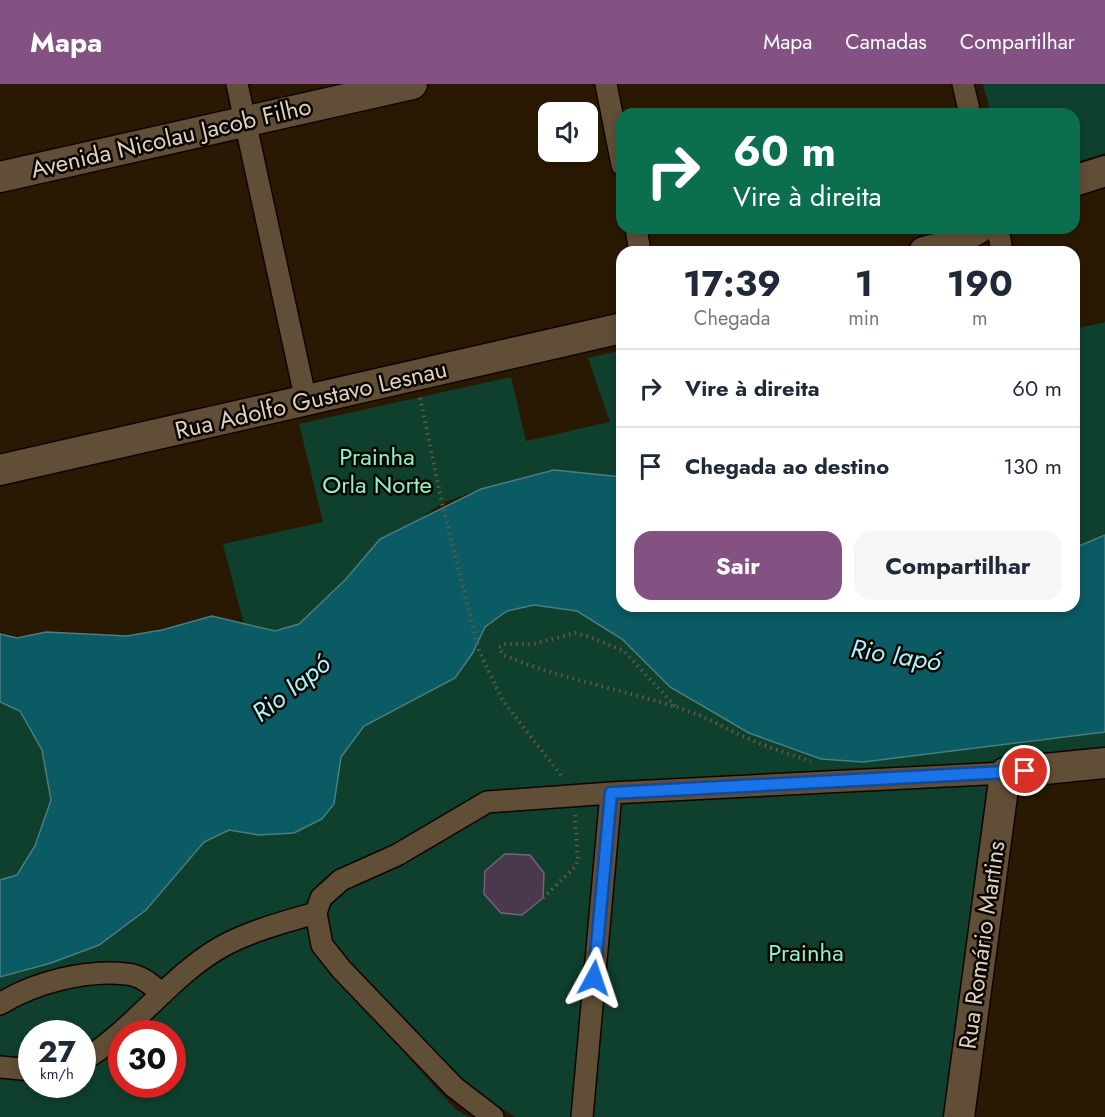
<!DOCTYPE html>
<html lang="pt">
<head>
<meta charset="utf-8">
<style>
	:root { --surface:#fff; --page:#f6f6f7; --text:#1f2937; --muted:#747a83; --line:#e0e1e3; --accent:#835283 }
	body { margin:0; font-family:Jost,sans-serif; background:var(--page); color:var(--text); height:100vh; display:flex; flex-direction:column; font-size:22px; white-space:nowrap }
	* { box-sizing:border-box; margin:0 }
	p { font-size:20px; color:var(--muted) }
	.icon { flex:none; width:33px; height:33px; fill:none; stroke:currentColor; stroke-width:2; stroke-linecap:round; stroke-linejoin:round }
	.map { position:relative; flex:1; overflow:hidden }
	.details { position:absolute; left:616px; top:162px; width:464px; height:366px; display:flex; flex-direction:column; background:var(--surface); border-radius:18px; box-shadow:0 3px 9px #0003 }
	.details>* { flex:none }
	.guide { position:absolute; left:616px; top:24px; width:464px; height:126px; border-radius:18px; box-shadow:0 3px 9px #0003; background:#0b6e4f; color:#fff; overflow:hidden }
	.controls { position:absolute; left:538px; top:18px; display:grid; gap:12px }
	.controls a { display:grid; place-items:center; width:60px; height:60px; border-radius:12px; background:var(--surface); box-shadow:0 3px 9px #0003; font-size:30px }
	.speed { position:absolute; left:18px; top:936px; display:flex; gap:12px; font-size:30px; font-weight:700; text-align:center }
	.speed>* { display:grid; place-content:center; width:78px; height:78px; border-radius:50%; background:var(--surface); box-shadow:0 3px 9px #0003; line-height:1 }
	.speed small { font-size:15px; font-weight:400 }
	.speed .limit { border:9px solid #d22; background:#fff; color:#111 }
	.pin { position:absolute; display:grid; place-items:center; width:51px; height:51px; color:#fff; margin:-26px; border:3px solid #fff; border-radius:50%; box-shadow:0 2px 6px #0007 }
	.me { position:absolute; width:66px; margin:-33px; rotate:5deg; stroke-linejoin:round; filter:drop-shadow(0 0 4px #0008) }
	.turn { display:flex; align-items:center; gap:21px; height:126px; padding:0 18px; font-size:27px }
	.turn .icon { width:78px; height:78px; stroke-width:2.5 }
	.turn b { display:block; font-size:42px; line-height:51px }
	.eta { display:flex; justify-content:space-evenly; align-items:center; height:102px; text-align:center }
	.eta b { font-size:36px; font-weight:700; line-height:42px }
	.primary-button { display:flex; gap:12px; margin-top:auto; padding:12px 18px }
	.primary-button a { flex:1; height:69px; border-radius:18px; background:var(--accent); color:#fff; font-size:24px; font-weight:700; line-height:69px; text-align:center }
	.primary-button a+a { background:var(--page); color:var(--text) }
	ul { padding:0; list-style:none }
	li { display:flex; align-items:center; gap:18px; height:78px; padding:0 18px; border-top:2px solid var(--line) }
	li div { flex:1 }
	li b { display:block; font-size:22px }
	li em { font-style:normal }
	header { display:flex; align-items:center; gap:36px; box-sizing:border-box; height:84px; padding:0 30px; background:var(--accent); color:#fff }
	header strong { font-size:28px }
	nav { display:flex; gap:33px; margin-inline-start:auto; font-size:21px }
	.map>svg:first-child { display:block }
	.green { fill:#0f3f2d; fill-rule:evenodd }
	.water { fill:#0b5b64; stroke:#4a7e80; stroke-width:1.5 }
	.building { fill:#4a384e; stroke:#75627a; stroke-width:1.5 }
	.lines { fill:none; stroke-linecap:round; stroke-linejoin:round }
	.street-casing { stroke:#110400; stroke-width:24 }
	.secondary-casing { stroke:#110400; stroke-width:33 }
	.path { stroke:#665845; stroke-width:4; stroke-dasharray:1.5 4.5; stroke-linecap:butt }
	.street { stroke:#614e36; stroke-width:21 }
	.secondary { stroke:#614e36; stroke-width:30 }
	.route-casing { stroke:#114b97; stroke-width:15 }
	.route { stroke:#1a73e8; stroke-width:10 }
	.labels { text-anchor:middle; stroke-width:5; stroke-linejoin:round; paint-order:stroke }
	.street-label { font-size:24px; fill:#dcd1c3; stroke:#0c0601 }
	.park-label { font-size:24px; fill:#89f3c6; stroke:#0c0601 }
	.water-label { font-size:26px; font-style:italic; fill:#abf2fc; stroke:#0c0601 }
</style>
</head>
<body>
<header>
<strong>Mapa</strong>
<nav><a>Mapa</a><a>Camadas</a><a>Compartilhar</a></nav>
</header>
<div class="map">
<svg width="1105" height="1033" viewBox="0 0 1105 1033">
	<rect width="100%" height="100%" fill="#291903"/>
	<!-- green -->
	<path class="green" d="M 983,0 L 1105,0 L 1105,69 L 1074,79 L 1074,30 L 991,30 Z
		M 1105,238 L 1105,451 L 1074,464 L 1074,245 Z
		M 622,266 L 622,393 L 554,386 L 481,405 L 442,419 L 420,435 L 380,455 L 346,495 L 299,540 L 275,547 L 244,540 L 223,460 L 323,438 L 299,340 L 511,293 L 526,357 L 610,338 L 588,274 Z
		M 534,521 L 577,527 L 622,555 L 670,603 L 749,649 L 1058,655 L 1105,648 L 1105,676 L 487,714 L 313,826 L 315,870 L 455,1025 L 469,1033 L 0,1033 L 0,894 L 51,879 L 99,861 L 146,826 L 204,758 L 229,746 L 259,751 L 334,720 L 341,673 L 364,642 L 455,594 L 472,570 L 485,543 L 507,527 ZM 32,950 L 82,950 L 82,1000 L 32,1000 ZM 122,950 L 172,950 L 172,1000 L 122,1000 Z
		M 0,618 L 20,627 L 42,666 L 51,716 L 35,762 L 17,791 L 0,796 Z
		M 995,697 L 953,1033 L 516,1033 L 476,1010 L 334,860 L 325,831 L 331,816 L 349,800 L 430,766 L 488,729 L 513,724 Z"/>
	<!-- water -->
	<path class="water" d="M 554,386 L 622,393 L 622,522 L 1074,522 L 1074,464 L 1105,451 L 1105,648 L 863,678 L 821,675 L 749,649 L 670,603 L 622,555 L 577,527 L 534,521 L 507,527 L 485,543 L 472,570 L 455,594 L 364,642 L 341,673 L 334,720 L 322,735 L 294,749 L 259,751 L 229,746 L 204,758 L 146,826 L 99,861 L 51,879 L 0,893 L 0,796 L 17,791 L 35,762 L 51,716 L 42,666 L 20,627 L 0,618 L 0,550 L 17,554 L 46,548 L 127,552 L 162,546 L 212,532 L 275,547 L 299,540 L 346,495 L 380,455 L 481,405 Z"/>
	<!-- building -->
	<path class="building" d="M 505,770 L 530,771 L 544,789 L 543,814 L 522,831 L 501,829 L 484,810 L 485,787 Z"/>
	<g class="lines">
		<!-- street casing -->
		<g class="street-casing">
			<path id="street" d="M 237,0 L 306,317
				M 606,0 L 622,81
				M 963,0 L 970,30
				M 636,144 L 640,168
				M 998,144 L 1002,168
				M 0,920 C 33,899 86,885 126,890 C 141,891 151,900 162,910
				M 82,977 C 134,946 169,893 221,863 C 250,847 284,838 316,829
				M 0,983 L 32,986
				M 493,1033 L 454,1003 L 341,885 L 322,861 L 316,829 L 321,814 L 341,796 L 397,771 L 487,718 L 611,709 L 1005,689
				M 582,1033 L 611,709"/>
		</g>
		<!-- secondary casing -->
		<g class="secondary-casing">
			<path id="secondary" d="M 0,93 L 412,0
				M 1074,97 L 1105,87
				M 924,168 L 947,162 L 979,144
				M 0,386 L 622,244
				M 959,1033 L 1005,689 L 1105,679"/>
		</g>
		<!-- path -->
		<path class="path" d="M 420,314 L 442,419 L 479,567 L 503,617 L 563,694
			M 675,622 L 624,567 L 590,553 L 575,549 L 533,560 L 504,560 L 499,563 L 503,571 C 563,596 627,606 688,627 C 704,632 719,641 734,648 C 759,660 785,669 811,677
			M 543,814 L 575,783 L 578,777 L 575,731"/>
		<!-- street -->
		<use href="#street" class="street"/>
		<!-- secondary -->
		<use href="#secondary" class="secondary"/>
	</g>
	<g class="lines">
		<!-- route casing -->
		<g class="route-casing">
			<path id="route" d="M 594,894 L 611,709 L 1025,687"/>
		</g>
		<!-- route -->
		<use href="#route" class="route"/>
	</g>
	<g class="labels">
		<!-- street labels -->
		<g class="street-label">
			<text transform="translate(171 54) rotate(-13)" y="8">Avenida Nicolau Jacob Filho</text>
			<text transform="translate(311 316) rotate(-13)" y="8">Rua Adolfo Gustavo Lesnau</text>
			<text transform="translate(982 861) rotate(-82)" y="8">Rua Romário Martins</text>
		</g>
		<!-- park labels -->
		<g class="park-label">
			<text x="377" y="381">Prainha<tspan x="377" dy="28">Orla Norte</tspan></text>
			<text x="806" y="877">Prainha</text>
		</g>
		<!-- water labels -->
		<g class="water-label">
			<text transform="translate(896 571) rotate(9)" y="9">Rio Iapó</text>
			<text transform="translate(291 604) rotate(-38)" y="9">Rio Iapó</text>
		</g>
	</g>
</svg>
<div class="controls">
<a><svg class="icon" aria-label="sound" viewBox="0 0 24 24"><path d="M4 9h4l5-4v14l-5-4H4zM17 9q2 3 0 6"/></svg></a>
</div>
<div class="speed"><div>27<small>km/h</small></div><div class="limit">30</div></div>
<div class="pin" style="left:1025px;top:687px;background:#d93025"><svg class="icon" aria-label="arrive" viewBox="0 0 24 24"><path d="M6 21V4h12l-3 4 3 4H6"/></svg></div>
<svg class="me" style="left:594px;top:894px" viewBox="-20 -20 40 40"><path d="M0-17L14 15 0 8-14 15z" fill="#1a73e8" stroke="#fff" stroke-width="4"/></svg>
<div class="guide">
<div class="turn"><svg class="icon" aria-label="right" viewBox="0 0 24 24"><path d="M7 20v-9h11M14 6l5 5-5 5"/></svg><div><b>60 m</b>Vire à direita</div></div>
</div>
<section class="details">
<div class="eta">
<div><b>17:39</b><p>Chegada</p></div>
<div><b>1</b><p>min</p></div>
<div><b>190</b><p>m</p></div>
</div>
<ul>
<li><svg class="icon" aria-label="right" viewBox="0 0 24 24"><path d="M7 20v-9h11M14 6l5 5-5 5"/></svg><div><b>Vire à direita</b></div><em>60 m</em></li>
<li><svg class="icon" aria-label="arrive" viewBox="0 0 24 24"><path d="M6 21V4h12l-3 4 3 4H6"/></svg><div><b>Chegada ao destino</b></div><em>130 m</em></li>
</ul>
<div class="primary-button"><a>Sair</a><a>Compartilhar</a></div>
</section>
</div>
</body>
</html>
